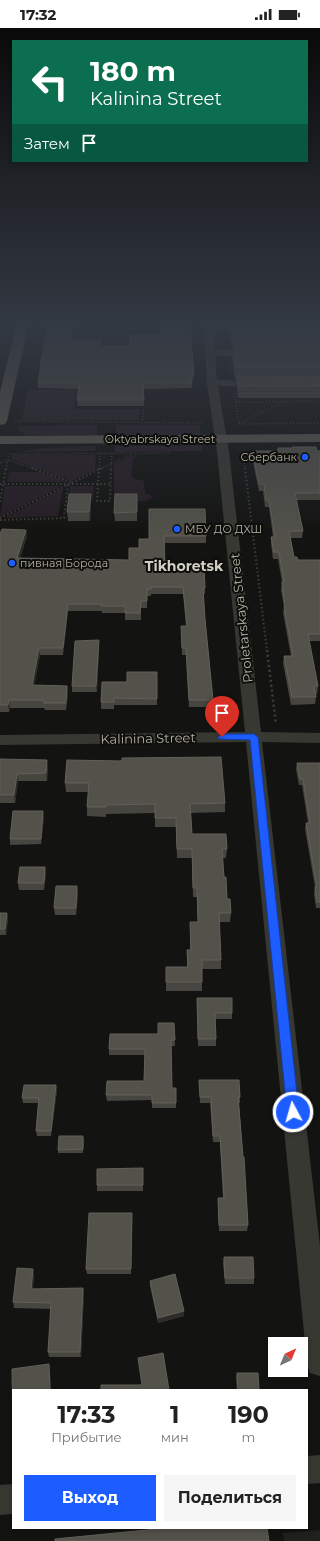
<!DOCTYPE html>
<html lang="ru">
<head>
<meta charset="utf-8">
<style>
	:root { --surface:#fff; --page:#f6f6f6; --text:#222; --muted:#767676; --accent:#1d5dff }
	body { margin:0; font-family:Montserrat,sans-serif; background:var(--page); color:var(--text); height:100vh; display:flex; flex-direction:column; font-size:15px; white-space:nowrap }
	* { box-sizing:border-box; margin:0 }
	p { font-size:13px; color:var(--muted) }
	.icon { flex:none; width:22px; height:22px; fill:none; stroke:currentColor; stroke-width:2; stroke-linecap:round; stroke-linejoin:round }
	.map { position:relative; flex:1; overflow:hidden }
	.details { position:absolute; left:12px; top:1361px; width:296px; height:140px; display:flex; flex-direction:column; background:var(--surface); border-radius:0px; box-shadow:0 2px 6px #0003 }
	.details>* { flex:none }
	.banner { position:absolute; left:12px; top:12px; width:296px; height:122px; border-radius:0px; box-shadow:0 2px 6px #0003; background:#0b6e4f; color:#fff; overflow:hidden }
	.needle { width:26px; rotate:44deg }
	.tools { position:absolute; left:268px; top:1309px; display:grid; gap:8px }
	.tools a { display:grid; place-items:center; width:40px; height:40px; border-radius:0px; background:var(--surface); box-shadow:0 2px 6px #0003; font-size:20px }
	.pin { position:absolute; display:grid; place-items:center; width:34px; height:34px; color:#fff; margin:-41px -17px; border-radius:50% 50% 50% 0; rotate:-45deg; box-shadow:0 0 4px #0007 }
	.pin .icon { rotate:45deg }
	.me { position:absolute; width:44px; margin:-22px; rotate:354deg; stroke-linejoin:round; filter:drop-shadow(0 0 3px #0008) }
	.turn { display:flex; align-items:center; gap:14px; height:84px; padding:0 12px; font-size:18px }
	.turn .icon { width:52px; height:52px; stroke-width:2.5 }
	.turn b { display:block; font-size:28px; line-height:34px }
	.then { display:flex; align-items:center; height:38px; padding:0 12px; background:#0003; gap:8px; font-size:15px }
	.eta { display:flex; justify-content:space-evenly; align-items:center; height:68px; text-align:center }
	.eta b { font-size:24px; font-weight:700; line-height:28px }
	.button { display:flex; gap:8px; margin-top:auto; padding:8px 12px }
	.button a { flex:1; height:46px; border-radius:0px; background:var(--accent); color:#fff; font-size:16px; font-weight:700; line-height:46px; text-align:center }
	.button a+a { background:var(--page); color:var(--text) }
	.status { display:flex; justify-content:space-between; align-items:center; height:28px; padding:0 20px; background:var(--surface); direction:ltr }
	.status svg { height:11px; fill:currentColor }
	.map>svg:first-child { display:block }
	.built { fill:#20201d }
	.green { fill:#261d25 }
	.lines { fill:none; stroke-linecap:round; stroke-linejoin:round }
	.path-far2 { stroke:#3f3e38; stroke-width:1.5; stroke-dasharray:1 2; stroke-linecap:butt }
	.path-far1 { stroke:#3f3e38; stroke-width:2; stroke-dasharray:1.5 2.5; stroke-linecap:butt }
	.path { stroke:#3f3e38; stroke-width:2.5; stroke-dasharray:2 3; stroke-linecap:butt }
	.minor { fill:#383832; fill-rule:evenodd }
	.major { fill:#58564e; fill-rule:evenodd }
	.wall { fill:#46453f }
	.shaded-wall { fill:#2d2c28 }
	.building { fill:#52514a; stroke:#626058 }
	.route { fill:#1d5dff; stroke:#133ca6 }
	.poi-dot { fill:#1d5dff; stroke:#0e0e0c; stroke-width:1.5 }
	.labels { text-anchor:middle; stroke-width:4; stroke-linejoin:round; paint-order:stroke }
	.far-street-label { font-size:11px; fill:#b5b0a2; stroke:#0e0e0c }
	.far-poi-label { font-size:11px; fill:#b5b0a2; stroke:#0e0e0c; text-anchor:start }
	.street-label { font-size:13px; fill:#b5b0a2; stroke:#0e0e0c }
	.far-district-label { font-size:14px; font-weight:bold; fill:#d1cec3; stroke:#0e0e0c }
</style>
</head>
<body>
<div class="status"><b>17:32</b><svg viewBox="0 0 49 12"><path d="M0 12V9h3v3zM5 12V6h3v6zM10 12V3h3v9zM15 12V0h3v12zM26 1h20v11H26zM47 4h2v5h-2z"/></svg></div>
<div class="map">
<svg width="320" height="1513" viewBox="0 0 320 1513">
	<rect width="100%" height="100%" fill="#131311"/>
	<!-- built -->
	<path class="built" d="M 320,1502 L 320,1513 L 284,1513 L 283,1505 Z"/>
	<!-- green -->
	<path class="green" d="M 28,362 L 76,362 L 74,381 L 139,381 L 139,392 L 22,392 Z
		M 97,397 L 97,408 L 26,407 L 18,402 L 19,398 Z
		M 116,397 L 200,397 L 201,407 L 116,407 Z
		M 202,417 L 203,423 L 115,424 L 115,418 Z
		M 96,418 L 95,423 L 17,424 L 43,420 Z
		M 12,427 L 96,427 L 95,442 L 72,453 L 11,431 Z
		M 133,427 L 137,427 L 133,430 L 131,447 L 134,451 L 144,453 L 145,465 L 154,469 L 145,473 L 114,474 L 114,436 Z
		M 9,444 L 41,444 L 68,454 L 7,454 Z
		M 5,458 L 62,458 L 0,489 Z
		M 70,458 L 94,458 L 93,472 L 69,472 Z
		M 63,460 L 58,488 L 4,490 Z"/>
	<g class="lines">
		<!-- path-far2 -->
		<path class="path-far2" d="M 0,303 L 1,298
			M 231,335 L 232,346
			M 234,365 L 239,396
			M 236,374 L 320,373
			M 143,382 L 143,394
			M 15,393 L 204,395
			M 239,396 L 320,395
			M 239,396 L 283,374
			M 243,423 L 245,441
			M 0,435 L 8,432 L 35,441
			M 6,441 L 9,426 L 170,425
			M 99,441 L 100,425
			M 100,441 L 132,426
			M 111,441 L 112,425"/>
		<!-- path-far1 -->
		<path class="path-far1" d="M 32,440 L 71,454
			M 99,440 L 97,473 L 110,473 L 111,440
			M 245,440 L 267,623
			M 0,456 L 111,456
			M 0,474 L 6,440
			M 0,490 L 102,440
			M 0,492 L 64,490 L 68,456"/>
		<!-- path -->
		<path class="path" d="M 267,622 L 276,696"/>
		<!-- minor -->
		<path class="minor" d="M 204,298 L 254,298 L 259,301 L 254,304 L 214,304 L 215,322 L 256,323 L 261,326 L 256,329 L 215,328 L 217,352 L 260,353 L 265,356 L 260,359 L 218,358 L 229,424 L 261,704 L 320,705 L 320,715 L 262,714 L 320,1218 L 320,1348 L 310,1345 L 307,1335 L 246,714 L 0,717 L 0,707 L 245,704 L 217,424 L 207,355 Z
			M 320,1427 L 320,1455 L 307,1456 L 307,1428 Z
			M 13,1456 L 13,1486 L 0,1487 L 0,1457 Z"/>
		<!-- major -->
		<path class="major" d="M 16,298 L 28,298 L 7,393 L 5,396 L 0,397 L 0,364 Z
			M 320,406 L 320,414 L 0,416 L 0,408 Z"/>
	</g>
	<!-- wall -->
	<path class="wall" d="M 73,298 L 71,312 L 101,318 L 130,318 L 160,307 L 192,298 L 192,305 L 190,305 L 194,347 L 193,353 L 192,353 L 192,360 L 143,361 L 144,378 L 78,378 L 77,372 L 79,361 L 38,360 L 38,355 L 40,342 L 40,337 Z
		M 230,298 L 320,298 L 320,370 L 238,370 L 237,360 L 237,351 L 235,351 L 232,330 L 233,321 L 230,307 Z
		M 292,419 L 320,423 L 320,472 L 296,472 L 303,503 L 302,510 L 290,510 L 294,529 L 298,532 L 320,532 L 320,613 L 309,613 L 318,658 L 317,666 L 316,666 L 316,669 L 315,676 L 291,677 L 283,635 L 284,628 L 291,628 L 283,585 L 284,579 L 281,562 L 282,554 L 278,531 L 273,531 L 271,516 L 271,509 L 273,509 L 269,479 L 265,479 L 263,463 L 259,463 L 252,429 L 252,423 L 277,423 L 278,420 L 292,420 Z
		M 91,466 L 91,475 L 90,493 L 68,493 L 67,484 Z
		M 137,466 L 137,493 L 115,493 L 114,485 Z
		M 149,481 L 206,508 L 206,515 L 164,515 L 165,539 L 205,560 L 205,566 L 203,566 L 205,591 L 213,672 L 213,679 L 189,679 L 186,627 L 182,627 L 181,598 L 186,598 L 183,566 L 151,566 L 151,568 L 147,568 L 147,580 L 141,580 L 141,592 L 125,592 L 125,585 L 102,585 L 102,583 L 68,583 L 63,627 L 40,627 L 34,657 L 67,658 L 68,665 L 66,682 L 45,682 L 44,680 L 10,680 L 9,684 L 0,684 L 0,506 L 26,502 L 27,508 L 20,530 L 129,532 L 149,511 Z
		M 99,618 L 97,664 L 72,664 L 72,658 Z
		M 157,644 L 157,677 L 114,677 L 114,681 L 101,681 L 101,674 L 127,654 Z
		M 0,731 L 48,740 L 47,753 L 18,753 L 15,775 L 0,775 Z
		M 67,732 L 225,775 L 225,784 L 191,785 L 192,806 L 227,821 L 226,830 L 222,830 L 224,849 L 227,871 L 231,885 L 230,894 L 219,894 L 221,932 L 221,941 L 202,941 L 202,963 L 166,963 L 166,939 L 187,939 L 187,922 L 190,922 L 190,894 L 198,894 L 197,869 L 193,869 L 192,830 L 177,830 L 176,799 L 155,799 L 155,785 L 106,786 L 106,789 L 87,788 L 87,779 L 88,764 L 66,764 L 65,755 Z
		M 297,735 L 320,735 L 320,880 L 316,880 L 314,866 L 315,859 L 305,801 L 306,795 L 308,795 L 302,757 L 299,757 L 296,741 Z
		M 44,788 L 41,816 L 10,817 L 10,811 Z
		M 45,839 L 46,846 L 44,862 L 19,862 L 18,855 Z
		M 77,858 L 78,865 L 76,887 L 55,887 L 54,880 Z
		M 0,885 L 7,885 L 8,891 L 6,907 L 0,907 Z
		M 197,970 L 232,985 L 232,991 L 215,991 L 216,1011 L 216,1018 L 198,1018 Z
		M 174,995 L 175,1018 L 171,1018 L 172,1060 L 176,1060 L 176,1080 L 152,1080 L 152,1072 L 107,1073 L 106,1067 L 144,1053 L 145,1027 L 109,1027 L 109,1021 L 158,1006 Z
		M 199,1052 L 240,1069 L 240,1075 L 239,1075 L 248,1197 L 247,1203 L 219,1203 L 218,1176 L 218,1170 L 223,1170 L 220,1114 L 213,1114 L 210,1075 L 200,1075 Z
		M 56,1057 L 57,1062 L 51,1108 L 37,1108 L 36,1103 L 38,1075 L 23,1075 L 22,1070 Z
		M 84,1111 L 83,1125 L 58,1125 L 58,1122 Z
		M 143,1140 L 143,1163 L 97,1163 L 97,1157 Z
		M 132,1190 L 131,1246 L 87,1246 L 86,1241 Z
		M 224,1229 L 254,1250 L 254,1256 L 225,1256 L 223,1235 Z
		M 34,1246 L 33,1261 L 83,1260 L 84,1265 L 81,1329 L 49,1329 L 48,1324 L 51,1281 L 14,1280 L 13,1274 Z
		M 150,1253 L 184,1283 L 184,1288 L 158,1295 L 150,1258 Z
		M 237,1345 L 259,1362 L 237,1362 L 236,1350 Z"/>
	<!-- shaded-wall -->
	<path class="shaded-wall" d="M 72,298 L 73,298 L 71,317 L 70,312 Z
		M 91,466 L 91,475 L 90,493 L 89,484 Z
		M 26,502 L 27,508 L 18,537 L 17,530 Z
		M 68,576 L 68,583 L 63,627 L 63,620 Z
		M 99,612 L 99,618 L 97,664 L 96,658 Z
		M 39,620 L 40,627 L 33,665 L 32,657 Z
		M 67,658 L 68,665 L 66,682 L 66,675 Z
		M 9,672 L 10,680 L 9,684 L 8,677 Z
		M 47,732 L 48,740 L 47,753 L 46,745 Z
		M 17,746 L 18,753 L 15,775 L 14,767 Z
		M 43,783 L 44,788 L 41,816 L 41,811 Z
		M 45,839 L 46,846 L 44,862 L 44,855 Z
		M 77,858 L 78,865 L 76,887 L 76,880 Z
		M 7,885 L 8,891 L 6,907 L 5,901 Z
		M 56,1057 L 57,1062 L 51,1108 L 51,1103 Z
		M 33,1241 L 34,1246 L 32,1266 L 31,1261 Z
		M 83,1260 L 84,1265 L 81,1329 L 80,1324 Z
		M 184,1283 L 184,1288 L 158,1295 L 158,1290 Z
		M 49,1336 L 50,1341 L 51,1362 L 50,1362 Z"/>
	<!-- building -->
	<path class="building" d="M 48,298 L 72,298 L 70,312 L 101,312 L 100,318 L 130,318 L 130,307 L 160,307 L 161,298 L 192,298 L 192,299 L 190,299 L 194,347 L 191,347 L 192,355 L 143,355 L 144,372 L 77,372 L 79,355 L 38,355 L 41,337 L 40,337 Z
		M 231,298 L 320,298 L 320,311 L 233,310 Z
		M 233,319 L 320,319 L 320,340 L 236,339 Z
		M 237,348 L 320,349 L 320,358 L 239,358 Z
		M 292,419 L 316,419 L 317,423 L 320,423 L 320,465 L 295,465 L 303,503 L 289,503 L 294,529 L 297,529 L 298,532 L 320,532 L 320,606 L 308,606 L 318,658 L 314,658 L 316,669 L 292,669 L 284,628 L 293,628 L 284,578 L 285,578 L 282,554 L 284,554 L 279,524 L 274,524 L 271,509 L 275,509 L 269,472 L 266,472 L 264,456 L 259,456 L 252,423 L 278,423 L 278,420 L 292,420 Z
		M 69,466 L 91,466 L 89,484 L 67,484 Z
		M 115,466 L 137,466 L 137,484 L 114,485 Z
		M 149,481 L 205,481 L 206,508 L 164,508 L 165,539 L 204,539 L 205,560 L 203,560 L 205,591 L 213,672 L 189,672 L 186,620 L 182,620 L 181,598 L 187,598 L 183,559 L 151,559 L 151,561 L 147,561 L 147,573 L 141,573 L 140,585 L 125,585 L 125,578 L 101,578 L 102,576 L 68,576 L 63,620 L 39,620 L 32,657 L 67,658 L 66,675 L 44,675 L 44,672 L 9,672 L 8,677 L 0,677 L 0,506 L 2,501 L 26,502 L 17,530 L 129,532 L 129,520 L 139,520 L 139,511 L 149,511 Z
		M 99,612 L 96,658 L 72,658 L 75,613 Z
		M 127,644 L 157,644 L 157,671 L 114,670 L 114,674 L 101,674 L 102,654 L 127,654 Z
		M 221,729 L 225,775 L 190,776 L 192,806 L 226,806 L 227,821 L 222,821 L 224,849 L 226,849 L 227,871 L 230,871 L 231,885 L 219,885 L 221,932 L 202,932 L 202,954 L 166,954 L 166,939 L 188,939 L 187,922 L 191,922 L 190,894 L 198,894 L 197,860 L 193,860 L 192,821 L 177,821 L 176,790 L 155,790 L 155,776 L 106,777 L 106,779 L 87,779 L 89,755 L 65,755 L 67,732 L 122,733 L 122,730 Z
		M 0,731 L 47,732 L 46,745 L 17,746 L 14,767 L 0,767 Z
		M 297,735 L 320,735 L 320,874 L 317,874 L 315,859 L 317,859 L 306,795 L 310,795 L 303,751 L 300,751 Z
		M 13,783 L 43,783 L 41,811 L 10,811 Z
		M 20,839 L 45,839 L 44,855 L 18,855 Z
		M 56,858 L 77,858 L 76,880 L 54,880 Z
		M 0,885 L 7,885 L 5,901 L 0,901 Z
		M 197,970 L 232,970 L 232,985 L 215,985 L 216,1011 L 198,1011 Z
		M 158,995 L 174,995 L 175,1012 L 171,1012 L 172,1060 L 176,1060 L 176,1075 L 152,1075 L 152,1067 L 106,1067 L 107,1053 L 144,1053 L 145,1021 L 109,1021 L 110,1006 L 158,1006 Z
		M 199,1052 L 239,1052 L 240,1069 L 238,1069 L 243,1129 L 244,1129 L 248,1197 L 219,1197 L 218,1170 L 224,1170 L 220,1108 L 213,1108 L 211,1069 L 200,1069 Z
		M 24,1057 L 56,1057 L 51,1103 L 36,1103 L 39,1070 L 22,1070 Z
		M 59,1108 L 83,1108 L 83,1121 L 58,1122 Z
		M 143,1140 L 143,1157 L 97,1157 L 97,1141 Z
		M 89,1185 L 132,1185 L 131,1241 L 86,1241 Z
		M 224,1229 L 253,1229 L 254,1250 L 225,1250 Z
		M 17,1240 L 33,1241 L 31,1261 L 83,1260 L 80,1324 L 48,1324 L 51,1275 L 13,1274 Z
		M 175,1246 L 184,1283 L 158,1290 L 150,1253 Z
		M 163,1325 L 169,1362 L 101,1362 L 101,1357 L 142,1357 L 138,1330 Z
		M 49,1336 L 50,1362 L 13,1362 L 13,1404 L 12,1341 Z
		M 237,1345 L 258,1345 L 259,1362 L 238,1362 Z
		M 167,1500 L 267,1500 L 269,1513 L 55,1513 L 55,1511 Z"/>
	<!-- sky -->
	<linearGradient id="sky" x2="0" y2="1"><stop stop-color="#0a0a09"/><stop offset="0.58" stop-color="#333943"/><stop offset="1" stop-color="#333943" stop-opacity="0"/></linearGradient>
	<rect width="320" height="510" fill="url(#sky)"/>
	<!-- route -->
	<path class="route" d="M 222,706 L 254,706 L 258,709 L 299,1084 L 298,1088 L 293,1090 L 289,1088 L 287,1084 L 250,712 L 219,711 L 218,709 Z"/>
	<!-- markers -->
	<g class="poi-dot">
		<circle cx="305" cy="429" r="4"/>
		<circle cx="177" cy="501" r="4"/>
		<circle cx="12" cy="535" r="4"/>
	</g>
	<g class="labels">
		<!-- far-street labels -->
		<g class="far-street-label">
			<text x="160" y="415">Oktyabrskaya Street</text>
		</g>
		<!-- far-poi labels -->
		<g class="far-poi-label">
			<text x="297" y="433" text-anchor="end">Сбербанк</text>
			<text x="185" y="505">МБУ ДО ДХШ</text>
			<text x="20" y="539">пивная Борода</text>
		</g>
		<!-- street labels -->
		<g class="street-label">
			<text transform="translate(241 590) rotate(-96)" y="5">Proletarskaya Street</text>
			<text transform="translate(148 710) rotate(-1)" y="5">Kalinina Street</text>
		</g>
		<!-- far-district labels -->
		<g class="far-district-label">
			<text x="184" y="543">Tikhoretsk</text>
		</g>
	</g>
</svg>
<div class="tools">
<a><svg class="needle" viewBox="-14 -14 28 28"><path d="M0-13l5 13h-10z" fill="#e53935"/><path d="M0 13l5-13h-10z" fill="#767676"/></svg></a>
</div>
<div class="pin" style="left:222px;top:709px;background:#d93025"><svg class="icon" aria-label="arrive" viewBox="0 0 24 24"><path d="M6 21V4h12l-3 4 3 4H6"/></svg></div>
<svg class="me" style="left:293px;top:1084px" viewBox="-20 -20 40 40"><circle r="17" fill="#1d5dff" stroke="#fff" stroke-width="3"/><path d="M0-11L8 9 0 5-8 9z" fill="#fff"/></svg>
<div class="banner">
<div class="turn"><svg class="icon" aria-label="left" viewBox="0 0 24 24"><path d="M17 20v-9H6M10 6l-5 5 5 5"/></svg><div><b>180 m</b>Kalinina Street</div></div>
<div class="then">Затем<svg class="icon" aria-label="arrive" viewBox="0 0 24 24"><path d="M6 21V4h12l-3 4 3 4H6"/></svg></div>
</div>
<section class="details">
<div class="eta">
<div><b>17:33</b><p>Прибытие</p></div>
<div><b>1</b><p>мин</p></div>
<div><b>190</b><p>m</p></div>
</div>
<div class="button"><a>Выход</a><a>Поделиться</a></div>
</section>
</div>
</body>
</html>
